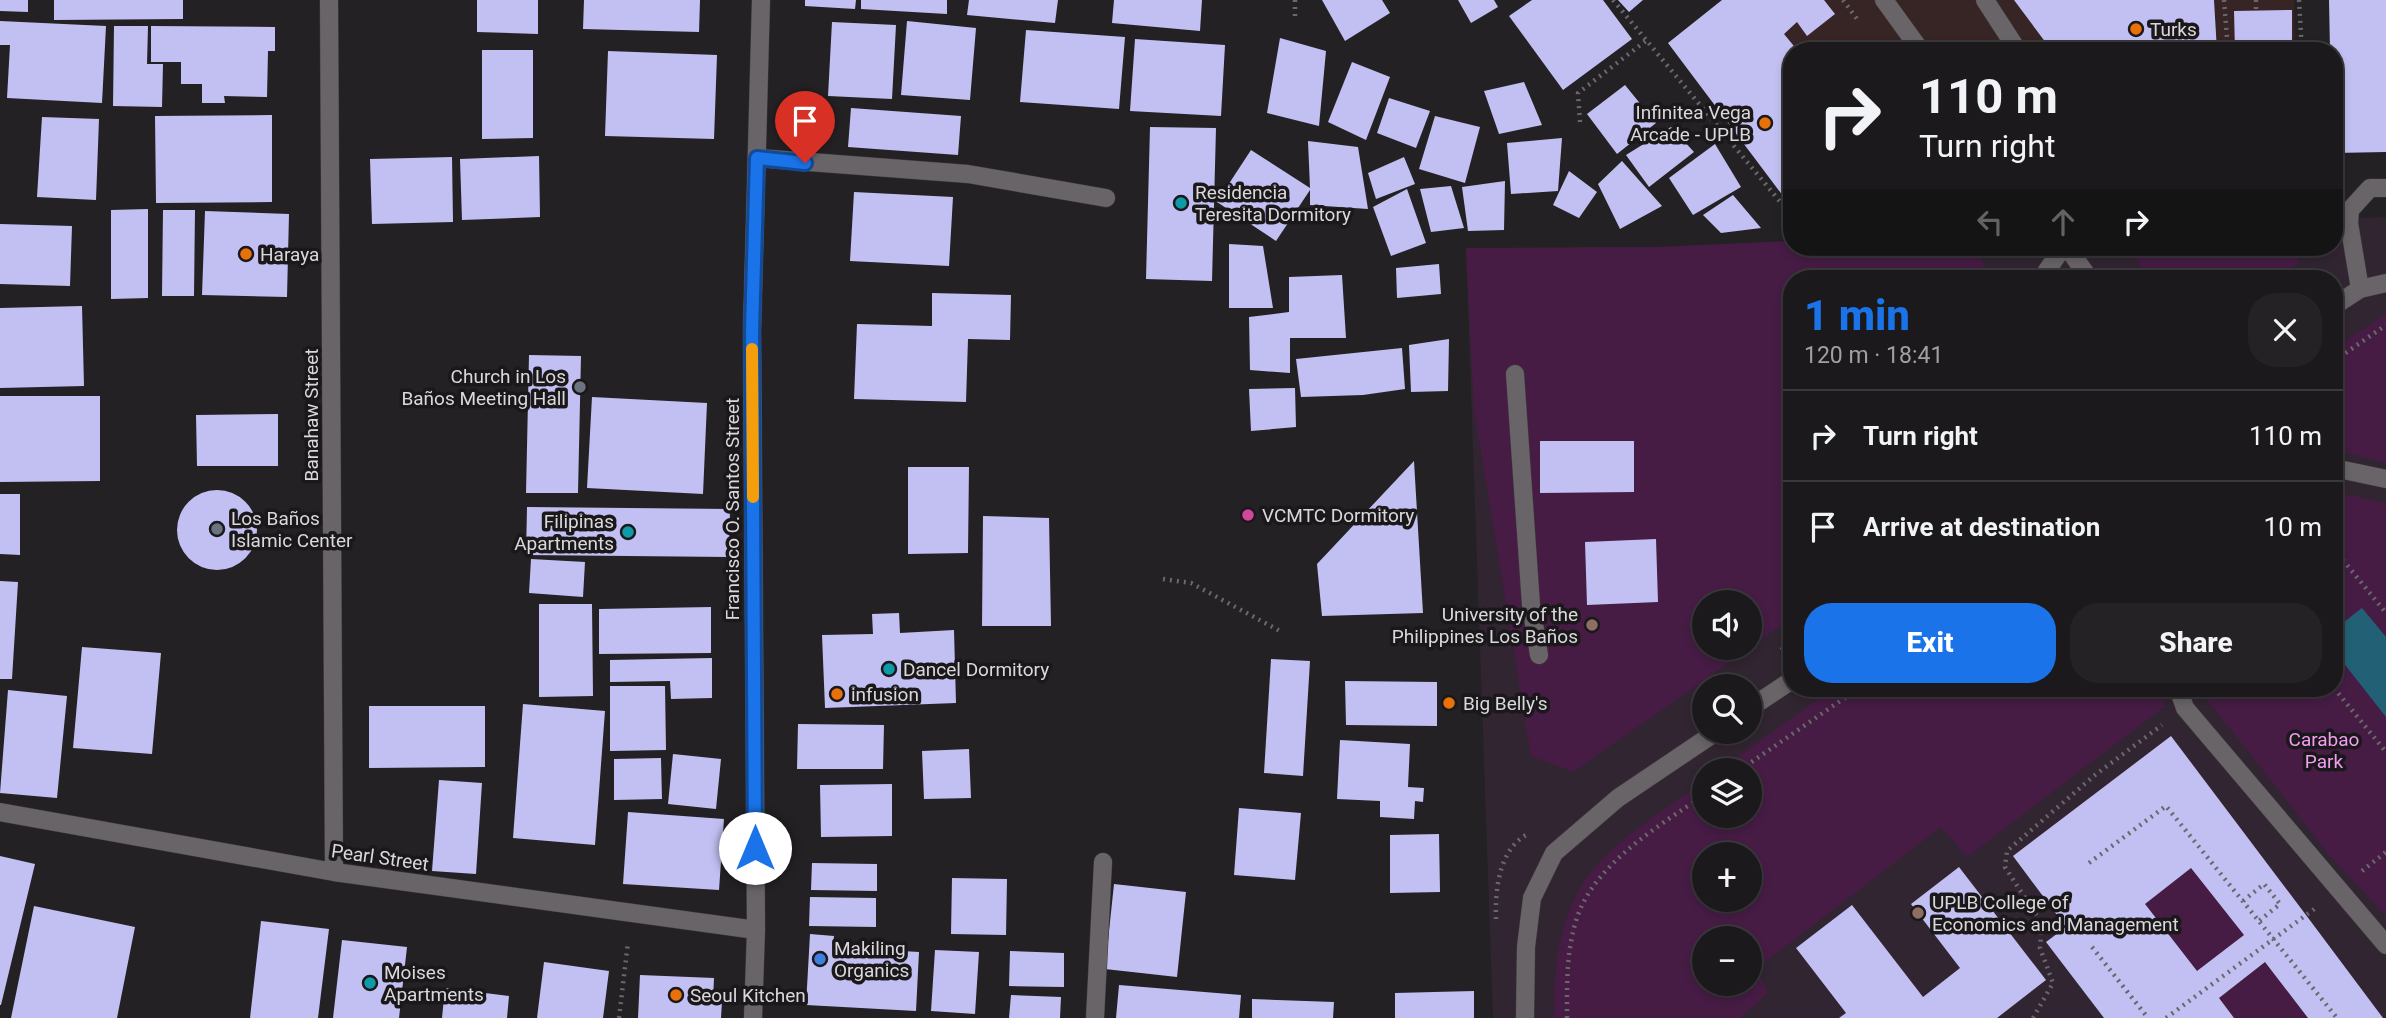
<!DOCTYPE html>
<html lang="en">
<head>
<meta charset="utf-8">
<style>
	:root { --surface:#1b191b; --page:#242224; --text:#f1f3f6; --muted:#a0a0a3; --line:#39383a; --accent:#1a73e8 }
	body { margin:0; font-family:Roboto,sans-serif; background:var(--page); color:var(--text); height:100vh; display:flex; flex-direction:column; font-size:26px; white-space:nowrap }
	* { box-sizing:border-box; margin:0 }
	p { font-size:23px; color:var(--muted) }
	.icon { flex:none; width:38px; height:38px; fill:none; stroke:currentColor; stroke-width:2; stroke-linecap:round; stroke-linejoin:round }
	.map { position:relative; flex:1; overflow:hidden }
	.side { position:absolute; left:1783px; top:270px; width:560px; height:427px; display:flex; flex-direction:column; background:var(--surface); border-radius:28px; box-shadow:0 4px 10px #0003,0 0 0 2px var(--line) }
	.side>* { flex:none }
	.hud { position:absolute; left:1783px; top:42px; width:560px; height:214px; border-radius:28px; box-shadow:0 4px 10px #0003,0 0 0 2px var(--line); background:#1b191b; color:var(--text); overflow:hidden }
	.buttons { position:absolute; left:1692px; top:590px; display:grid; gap:14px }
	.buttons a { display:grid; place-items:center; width:70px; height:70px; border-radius:50%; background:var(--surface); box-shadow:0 4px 10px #0003,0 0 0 2px var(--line); font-size:35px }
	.pin { position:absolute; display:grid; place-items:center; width:60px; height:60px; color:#fff; margin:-72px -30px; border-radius:50% 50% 50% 0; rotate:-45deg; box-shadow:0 0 7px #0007 }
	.pin .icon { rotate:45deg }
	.me { position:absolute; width:77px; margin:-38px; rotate:0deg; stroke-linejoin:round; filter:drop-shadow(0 0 5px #0008) }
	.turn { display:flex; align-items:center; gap:24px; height:147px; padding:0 21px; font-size:32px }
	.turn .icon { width:91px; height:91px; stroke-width:2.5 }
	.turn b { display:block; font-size:49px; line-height:60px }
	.lanes { display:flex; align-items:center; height:66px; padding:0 21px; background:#0003; justify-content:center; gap:35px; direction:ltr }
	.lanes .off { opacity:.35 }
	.round { display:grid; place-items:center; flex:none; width:74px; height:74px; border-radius:28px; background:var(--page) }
	.headline { display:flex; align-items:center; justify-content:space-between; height:119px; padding:0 21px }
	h1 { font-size:42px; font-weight:800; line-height:52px; color:var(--accent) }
	.action { display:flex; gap:14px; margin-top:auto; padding:14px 21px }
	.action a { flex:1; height:80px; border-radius:28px; background:var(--accent); color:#fff; font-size:28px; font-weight:800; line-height:80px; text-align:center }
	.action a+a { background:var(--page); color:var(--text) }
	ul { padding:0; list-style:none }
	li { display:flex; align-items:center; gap:21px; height:91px; padding:0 21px; border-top:2px solid var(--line) }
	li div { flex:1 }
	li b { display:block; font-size:26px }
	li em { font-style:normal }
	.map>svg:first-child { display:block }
	.commercial { fill:#372425 }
	.education { fill:#312532; fill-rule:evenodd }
	.green { fill:#461c45; fill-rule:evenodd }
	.water { fill:#226175 }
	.building { fill:#c2c0f2; fill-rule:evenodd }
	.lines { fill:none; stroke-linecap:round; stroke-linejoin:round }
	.lane-casing { stroke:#3f3c3e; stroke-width:19 }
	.street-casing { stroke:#3f3c3e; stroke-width:19 }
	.secondary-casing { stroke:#3f3c3e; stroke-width:19 }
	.path { stroke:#6a686a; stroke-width:4.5; stroke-dasharray:2 5; stroke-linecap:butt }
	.lane { stroke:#686468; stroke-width:18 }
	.street { stroke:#686468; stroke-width:18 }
	.secondary { stroke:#686468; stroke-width:18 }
	.route-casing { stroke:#114b97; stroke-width:18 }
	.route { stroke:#1a73e8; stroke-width:12 }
	.slow { stroke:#f59e0b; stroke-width:12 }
	.food-dot { fill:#e8710a; stroke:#1b181b; stroke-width:2.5 }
	.culture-dot { fill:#0f9aa8; stroke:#1b181b; stroke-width:2.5 }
	.worship-dot { fill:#6b7280; stroke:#1b181b; stroke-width:2.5 }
	.hotel-dot { fill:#d1479c; stroke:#1b181b; stroke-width:2.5 }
	.education-dot { fill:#8d6e63; stroke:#1b181b; stroke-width:2.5 }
	.shop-dot { fill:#3f7fe0; stroke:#1b181b; stroke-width:2.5 }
	.labels { text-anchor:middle; stroke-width:7; stroke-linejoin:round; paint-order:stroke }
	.poi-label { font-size:19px; fill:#dad8da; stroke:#1b181b; text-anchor:start }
	.street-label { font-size:19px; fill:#dad8da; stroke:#1b181b }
	.park-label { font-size:19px; fill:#f39cf0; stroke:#1b181b }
</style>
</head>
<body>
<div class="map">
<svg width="2386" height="1018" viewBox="0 0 2386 1018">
	<rect width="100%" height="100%" fill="#242124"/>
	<!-- commercial -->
	<path class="commercial" d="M 1722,0 L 2294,0 L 2295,51 L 1792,51 L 1792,208 L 1668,43 Z"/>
	<!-- education -->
	<path class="education" d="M 2386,217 L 2386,1018 L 1493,1018 L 1466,248 L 1660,247 L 1792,241 L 1792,247 L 2334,247 L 2335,219 ZM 1792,278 L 2334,278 L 2334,688 L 1792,688 ZM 1704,602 L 1750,602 L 1750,648 L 1704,648 ZM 1704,686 L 1750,686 L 1750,732 L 1704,732 ZM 1704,770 L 1750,770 L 1750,816 L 1704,816 ZM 1704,854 L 1750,854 L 1750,900 L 1704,900 ZM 1704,938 L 1750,938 L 1750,984 L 1704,984 Z"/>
	<!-- green -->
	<path class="green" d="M 1792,241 L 1792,247 L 1975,247 L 1990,278 L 1792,278 L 1792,618 L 1750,647 L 1750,602 L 1704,602 L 1704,648 L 1750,648 L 1573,772 L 1531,756 L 1474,410 L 1466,248 L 1660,247 Z
		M 2126,247 L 2297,247 L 2299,263 L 2274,278 L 2158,278 L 2150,277 Z
		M 2386,314 L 2386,463 L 2335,450 L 2334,348 Z
		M 2335,492 L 2386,503 L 2386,916 L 2331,857 L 2198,688 L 2334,688 Z
		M 1834,688 L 2161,688 L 2164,707 L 1967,857 L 1941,827 L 1756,969 L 1768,993 L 1740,1018 L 1554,1018 C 1554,876 1598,857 1704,781 L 1704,816 L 1750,816 L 1750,770 L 1719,770 ZM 1750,854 L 1750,900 L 1704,900 L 1704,854 ZM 1750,938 L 1750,984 L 1704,984 L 1704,938 Z
		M 2191,868 L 2244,935 L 2197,971 L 2145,904 Z
		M 2265,962 L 2308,1018 L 2234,1018 L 2219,998 Z"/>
	<!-- water -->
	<path class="water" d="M 2362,608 L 2386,637 L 2386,717 L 2335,652 L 2335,629 Z"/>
	<!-- building -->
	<path class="building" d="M 0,0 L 28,0 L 28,12 L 0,11 Z
		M 54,0 L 183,0 L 183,19 L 54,20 Z
		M 477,0 L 538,0 L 538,34 L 477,32 Z
		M 584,0 L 700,0 L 699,32 L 583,29 Z
		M 805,0 L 856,0 L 855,9 L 805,6 Z
		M 861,0 L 947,0 L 947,14 L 861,9 Z
		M 969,0 L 1058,0 L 1055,23 L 967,15 Z
		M 1114,0 L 1202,0 L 1200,31 L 1112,23 Z
		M 1322,0 L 1382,0 L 1390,13 L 1345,41 Z
		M 1458,0 L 1494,0 L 1498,7 L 1471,23 Z
		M 1532,0 L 1603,0 L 1632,39 L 1563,90 L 1509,16 Z
		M 1618,0 L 1643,0 L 1629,12 Z
		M 1722,0 L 1824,0 L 1835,14 L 1807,36 L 1797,22 L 1784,34 L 1798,51 L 1792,51 L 1792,208 L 1668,43 Z
		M 2014,0 L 2214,0 L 2217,51 L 2052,51 Z
		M 2329,0 L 2386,0 L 2386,152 L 2334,153 L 2334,51 L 2330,51 Z
		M 2292,10 L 2292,51 L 2235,51 L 2234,11 Z
		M 0,21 L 106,26 L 102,103 L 7,98 L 10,45 L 0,45 Z
		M 907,21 L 976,28 L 970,100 L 901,95 Z
		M 832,22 L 896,25 L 892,99 L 828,96 Z
		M 114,26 L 148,26 L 147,64 L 163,64 L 162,107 L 113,106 Z
		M 151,26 L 275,27 L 275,51 L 268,51 L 267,97 L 224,96 L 225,103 L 202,103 L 202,84 L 181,84 L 181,62 L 151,62 Z
		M 1026,30 L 1125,37 L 1119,109 L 1020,102 Z
		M 1280,38 L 1326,51 L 1319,126 L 1267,113 Z
		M 1135,39 L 1225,45 L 1221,116 L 1130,111 Z
		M 482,50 L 533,50 L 533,138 L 482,139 Z
		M 608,51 L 717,55 L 714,139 L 605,136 Z
		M 1352,62 L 1390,77 L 1366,140 L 1328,122 Z
		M 1524,82 L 1542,125 L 1499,134 L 1484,91 Z
		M 1625,85 L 1656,123 L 1617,154 L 1587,114 Z
		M 1389,98 L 1430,111 L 1416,148 L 1377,133 Z
		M 851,108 L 961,116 L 958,155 L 848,147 Z
		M 272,115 L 272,202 L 156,203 L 155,116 Z
		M 1435,116 L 1480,127 L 1465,183 L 1419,169 Z
		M 42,117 L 99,119 L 96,200 L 37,197 Z
		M 1150,127 L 1216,128 L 1212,281 L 1146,279 Z
		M 1671,127 L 1694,152 L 1649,187 L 1626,155 Z
		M 1562,138 L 1558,191 L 1511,194 L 1507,143 Z
		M 1308,141 L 1358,147 L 1368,209 L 1310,205 L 1310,190 L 1276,241 L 1217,202 L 1251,150 L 1310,188 Z
		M 1715,144 L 1741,187 L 1693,215 L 1669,178 Z
		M 539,156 L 540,217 L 462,220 L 460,159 Z
		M 452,157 L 453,222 L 372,224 L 370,159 Z
		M 1404,157 L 1415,184 L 1376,199 L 1368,173 Z
		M 1622,161 L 1662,206 L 1620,229 L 1598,184 Z
		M 1569,171 L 1597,192 L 1579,218 L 1553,205 Z
		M 1505,181 L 1504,230 L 1468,231 L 1462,187 Z
		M 1451,186 L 1464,228 L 1431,232 L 1420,189 Z
		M 1407,189 L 1426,243 L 1391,256 L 1373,207 Z
		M 854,192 L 953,197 L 949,266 L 850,261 Z
		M 1733,195 L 1761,228 L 1721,233 L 1703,215 Z
		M 148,209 L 148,298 L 111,299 L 111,210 Z
		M 163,210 L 195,210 L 194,296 L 162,296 Z
		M 205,211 L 289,214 L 287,297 L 202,295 Z
		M 0,224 L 72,226 L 70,286 L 0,284 Z
		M 1229,244 L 1263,246 L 1273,308 L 1229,308 Z
		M 1439,264 L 1441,294 L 1397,298 L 1396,268 Z
		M 1342,275 L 1346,338 L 1290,338 L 1290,373 L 1250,370 L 1249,317 L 1289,312 L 1289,277 Z
		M 932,293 L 1011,295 L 1010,340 L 968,339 L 966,402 L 854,399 L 857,324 L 932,326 Z
		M 82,306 L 84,386 L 0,388 L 0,308 Z
		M 1449,339 L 1448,391 L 1411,392 L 1409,345 Z
		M 1402,348 L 1405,389 L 1363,395 L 1301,397 L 1296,359 Z
		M 529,355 L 581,356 L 578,493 L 526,493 Z
		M 1295,388 L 1296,427 L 1251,431 L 1249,389 Z
		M 0,396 L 100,396 L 100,481 L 0,482 Z
		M 592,397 L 707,403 L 703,494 L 587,488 Z
		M 278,414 L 278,466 L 197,466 L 196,415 Z
		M 1540,441 L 1634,441 L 1634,492 L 1540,493 Z
		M 1414,461 L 1423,613 L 1322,616 L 1317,564 Z
		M 908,467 L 969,467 L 968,553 L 908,554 Z
		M177 530a40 40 0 1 1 80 0a40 40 0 1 1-80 0Z
		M 0,494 L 20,494 L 20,555 L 0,554 Z
		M 527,507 L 730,509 L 729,557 L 526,555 Z
		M 983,516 L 1049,518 L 1051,626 L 982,626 Z
		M 1656,539 L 1658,602 L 1587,605 L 1585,542 Z
		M 531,559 L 585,562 L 583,597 L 529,593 Z
		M 0,581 L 18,582 L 12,679 L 0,679 Z
		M 539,604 L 592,604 L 593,696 L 539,697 Z
		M 711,607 L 711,653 L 599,654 L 599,609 Z
		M 899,613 L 900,633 L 954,630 L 956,703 L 825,708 L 822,635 L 873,634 L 872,614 Z
		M 82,647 L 161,653 L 152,754 L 73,748 Z
		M 712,658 L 712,698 L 671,699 L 670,681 L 610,682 L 610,660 Z
		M 1271,659 L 1310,661 L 1303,776 L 1264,773 Z
		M 1345,681 L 1437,682 L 1437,726 L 1346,725 Z
		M 610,686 L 665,686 L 666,750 L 610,751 Z
		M 8,690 L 67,696 L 57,798 L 0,793 Z
		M 523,704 L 605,711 L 595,845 L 513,838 Z
		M 369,706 L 485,706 L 485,767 L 369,768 Z
		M 798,724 L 884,725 L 883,769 L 797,769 Z
		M 2171,736 L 2306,915 L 2383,1018 L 2308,1018 L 2265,962 L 2219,998 L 2234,1018 L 2104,1018 L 2046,942 L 2066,927 L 2013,856 ZM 2191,868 L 2244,935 L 2197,971 L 2145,904 Z
		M 1340,740 L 1410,744 L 1408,787 L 1424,788 L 1423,802 L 1415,801 L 1414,819 L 1380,817 L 1380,801 L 1337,799 Z
		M 969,749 L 971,798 L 924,799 L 922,751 Z
		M 673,754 L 721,759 L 716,809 L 668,804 Z
		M 661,758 L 662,799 L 614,800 L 614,759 Z
		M 439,780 L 482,783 L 476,874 L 432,871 Z
		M 892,784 L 892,836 L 821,837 L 820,785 Z
		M 1239,808 L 1301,813 L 1295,880 L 1234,875 Z
		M 628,812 L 724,819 L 719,890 L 623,884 Z
		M 1439,834 L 1440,892 L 1390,893 L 1390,835 Z
		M 0,856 L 35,864 L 1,1005 L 0,1005 Z
		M 812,863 L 877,864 L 877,891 L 811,890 Z
		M 1959,867 L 2046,980 L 1997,1018 L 1839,1018 L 1846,1013 L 1796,948 L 1852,905 L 1923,997 L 1960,968 L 1911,904 Z
		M 952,878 L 1007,879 L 1006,935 L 951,934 Z
		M 1114,884 L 1186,892 L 1177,977 L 1105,969 Z
		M 810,897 L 876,898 L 876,927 L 809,926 Z
		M 34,906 L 135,927 L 117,1018 L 11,1018 Z
		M 261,921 L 329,929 L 318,1018 L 250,1018 Z
		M 810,934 L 834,936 L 833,947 L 919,952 L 916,1011 L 806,1005 Z
		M 342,940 L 407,947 L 399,1018 L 333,1018 Z
		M 935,950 L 979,952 L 975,1014 L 931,1011 Z
		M 1010,951 L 1064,953 L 1064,987 L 1009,986 Z
		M 544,962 L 609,971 L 603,1018 L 537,1018 Z
		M 640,975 L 714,978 L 713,1000 L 722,1001 L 721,1018 L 638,1018 Z
		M 1119,985 L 1241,995 L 1239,1018 L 1116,1018 Z
		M 445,988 L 509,996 L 507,1018 L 442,1018 Z
		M 1474,991 L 1474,1018 L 1395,1018 L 1395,993 Z
		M 1011,995 L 1061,997 L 1060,1018 L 1009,1018 Z
		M 1252,999 L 1334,1002 L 1333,1018 L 1252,1018 Z"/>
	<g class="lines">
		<!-- lane casing -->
		<g class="lane-casing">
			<path id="lane" d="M 1985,0 L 2018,51
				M 757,158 L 968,174 L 1106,198
				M 2360,289 L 2349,223 L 2350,210 L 2370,188 L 2386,188
				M 1515,374 L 1531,605 L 1539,655
				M 2334,468 L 2386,479
				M 2178,688 L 2185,708 L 2386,945"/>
		</g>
		<!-- street casing -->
		<g class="street-casing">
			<path id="street" d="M 329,0 L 334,872
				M 0,812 L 334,872 L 756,930
				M 753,1018 L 756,930 L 752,330 L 761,0
				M 1095,1018 L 1103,862"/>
		</g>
		<!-- secondary casing -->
		<g class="secondary-casing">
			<path id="secondary" d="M 1884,0 L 1921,51
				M 2067,247 L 2089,278
				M 2042,278 L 2063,247
				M 2334,306 L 2360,289 L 2386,283
				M 1750,708 L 1792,680
				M 1525,1018 L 1526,947 L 1532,898 L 1554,853 L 1618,798 L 1716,732"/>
		</g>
		<!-- path -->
		<path class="path" d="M 1295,0 L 1295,20
			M 1613,0 L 1782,204
			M 1843,0 L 1857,19
			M 2224,0 L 2228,51
			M 2256,0 L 2256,11
			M 2299,0 L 2302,51
			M 1580,122 L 1578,93 L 1647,40
			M 2334,343 L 2343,337
			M 2334,361 L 2386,325
			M 2334,549 L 2386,613
			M 1163,579 L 1191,583 L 1280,631
			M 1781,650 L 1792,643
			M 2334,688 L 2386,752
			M 1740,770 L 1859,688
			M 2089,863 L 2166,806 L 2337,1018
			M 2362,871 L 2386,852
			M 2243,901 L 2264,884 L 2280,904 L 2259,921
			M 1496,919 C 1495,889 1499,847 1530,833
			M 2092,947 L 2148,1018
			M 619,1018 L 628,942
			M 1567,1018 C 1567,986 1566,953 1576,921 C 1592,865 1659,826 1704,795
			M 2033,1018 L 2053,983 L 2040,948 L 2042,924 L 2005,867 L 2007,851 L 2095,775 L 2162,725
			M 2166,1018 L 2317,907"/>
		<!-- lane -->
		<use href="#lane" class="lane"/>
		<!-- street -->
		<use href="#street" class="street"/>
		<!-- secondary -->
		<use href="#secondary" class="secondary"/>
	</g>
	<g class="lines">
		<!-- route casing -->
		<g class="route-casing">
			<path id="route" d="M 755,848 L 752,330 L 757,158 L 805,163"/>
		</g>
		<!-- route -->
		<use href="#route" class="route"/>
		<!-- slow -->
		<path class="slow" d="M 752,349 L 753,497"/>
	</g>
	<!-- markers -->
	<g class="food-dot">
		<circle cx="2136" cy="29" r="7"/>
		<circle cx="1765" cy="123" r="7"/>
		<circle cx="246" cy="254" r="7"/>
		<circle cx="837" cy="694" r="7"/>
		<circle cx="1449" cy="703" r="7"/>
		<circle cx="676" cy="995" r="7"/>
	</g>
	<g class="culture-dot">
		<circle cx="1181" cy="203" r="7"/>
		<circle cx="628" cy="532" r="7"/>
		<circle cx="889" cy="669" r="7"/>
		<circle cx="370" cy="983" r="7"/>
	</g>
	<g class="worship-dot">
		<circle cx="580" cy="387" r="7"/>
		<circle cx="217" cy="529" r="7"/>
	</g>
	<circle class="hotel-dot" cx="1248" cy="515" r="7"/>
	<g class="education-dot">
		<circle cx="1592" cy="625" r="7"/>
		<circle cx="1918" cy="913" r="7"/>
	</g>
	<circle class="shop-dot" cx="820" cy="959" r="7"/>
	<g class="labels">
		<!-- poi labels -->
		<g class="poi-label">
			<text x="2150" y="36">Turks</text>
			<text x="1751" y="119" text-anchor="end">Infinitea Vega<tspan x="1751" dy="22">Arcade - UPLB</tspan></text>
			<text x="1195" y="199">Residencia<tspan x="1195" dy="22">Teresita Dormitory</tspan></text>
			<text x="260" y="261">Haraya</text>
			<text x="566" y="383" text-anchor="end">Church in Los<tspan x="566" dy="22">Baños Meeting Hall</tspan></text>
			<text x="1262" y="522">VCMTC Dormitory</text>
			<text x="231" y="525">Los Baños<tspan x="231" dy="22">Islamic Center</tspan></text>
			<text x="614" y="528" text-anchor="end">Filipinas<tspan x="614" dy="22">Apartments</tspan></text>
			<text x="1578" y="621" text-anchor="end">University of the<tspan x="1578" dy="22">Philippines Los Baños</tspan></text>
			<text x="903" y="676">Dancel Dormitory</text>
			<text x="851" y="701">infusion</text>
			<text x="1463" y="710">Big Belly's</text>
			<text x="1932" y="909">UPLB College of<tspan x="1932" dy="22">Economics and Management</tspan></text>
			<text x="834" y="955">Makiling<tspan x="834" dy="22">Organics</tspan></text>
			<text x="384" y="979">Moises<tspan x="384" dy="22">Apartments</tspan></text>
			<text x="690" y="1002">Seoul Kitchen</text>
		</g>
		<!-- street labels -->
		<g class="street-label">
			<text transform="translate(311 415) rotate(-90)" y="7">Banahaw Street</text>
			<text transform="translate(732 509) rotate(-90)" y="7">Francisco O. Santos Street</text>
			<text transform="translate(380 857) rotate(8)" y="7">Pearl Street</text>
		</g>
		<!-- park labels -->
		<g class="park-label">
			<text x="2324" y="746">Carabao<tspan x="2324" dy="22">Park</tspan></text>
		</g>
	</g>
</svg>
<div class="buttons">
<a><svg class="icon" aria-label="sound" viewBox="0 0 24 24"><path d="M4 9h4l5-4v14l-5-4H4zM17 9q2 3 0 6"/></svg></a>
<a><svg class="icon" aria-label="search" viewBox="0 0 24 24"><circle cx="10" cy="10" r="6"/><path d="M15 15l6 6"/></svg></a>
<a><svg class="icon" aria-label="layers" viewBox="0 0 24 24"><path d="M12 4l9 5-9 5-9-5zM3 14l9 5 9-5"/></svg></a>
<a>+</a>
<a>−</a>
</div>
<div class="pin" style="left:805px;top:163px;background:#d93025"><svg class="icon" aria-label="arrive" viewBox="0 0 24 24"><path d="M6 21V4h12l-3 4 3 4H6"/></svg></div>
<svg class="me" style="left:755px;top:848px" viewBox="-20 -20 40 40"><circle r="19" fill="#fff"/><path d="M0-13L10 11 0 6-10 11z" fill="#1a73e8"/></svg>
<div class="hud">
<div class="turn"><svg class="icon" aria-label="right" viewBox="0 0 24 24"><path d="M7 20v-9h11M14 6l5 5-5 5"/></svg><div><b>110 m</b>Turn right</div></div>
<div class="lanes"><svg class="icon off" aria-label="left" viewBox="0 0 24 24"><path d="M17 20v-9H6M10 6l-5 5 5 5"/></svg><svg class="icon off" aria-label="ahead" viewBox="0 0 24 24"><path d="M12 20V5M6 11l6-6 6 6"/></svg><svg class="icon" aria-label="right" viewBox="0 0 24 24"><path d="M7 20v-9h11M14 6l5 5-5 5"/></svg></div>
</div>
<section class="side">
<div class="headline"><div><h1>1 min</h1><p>120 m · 18:41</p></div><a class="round"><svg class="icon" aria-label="close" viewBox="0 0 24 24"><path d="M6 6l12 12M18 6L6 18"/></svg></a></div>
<ul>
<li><svg class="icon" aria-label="right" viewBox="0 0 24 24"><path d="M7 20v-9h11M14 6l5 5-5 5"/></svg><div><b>Turn right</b></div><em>110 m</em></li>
<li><svg class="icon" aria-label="arrive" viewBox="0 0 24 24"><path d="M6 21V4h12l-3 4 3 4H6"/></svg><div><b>Arrive at destination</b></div><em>10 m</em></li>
</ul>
<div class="action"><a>Exit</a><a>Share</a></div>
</section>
</div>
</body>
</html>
